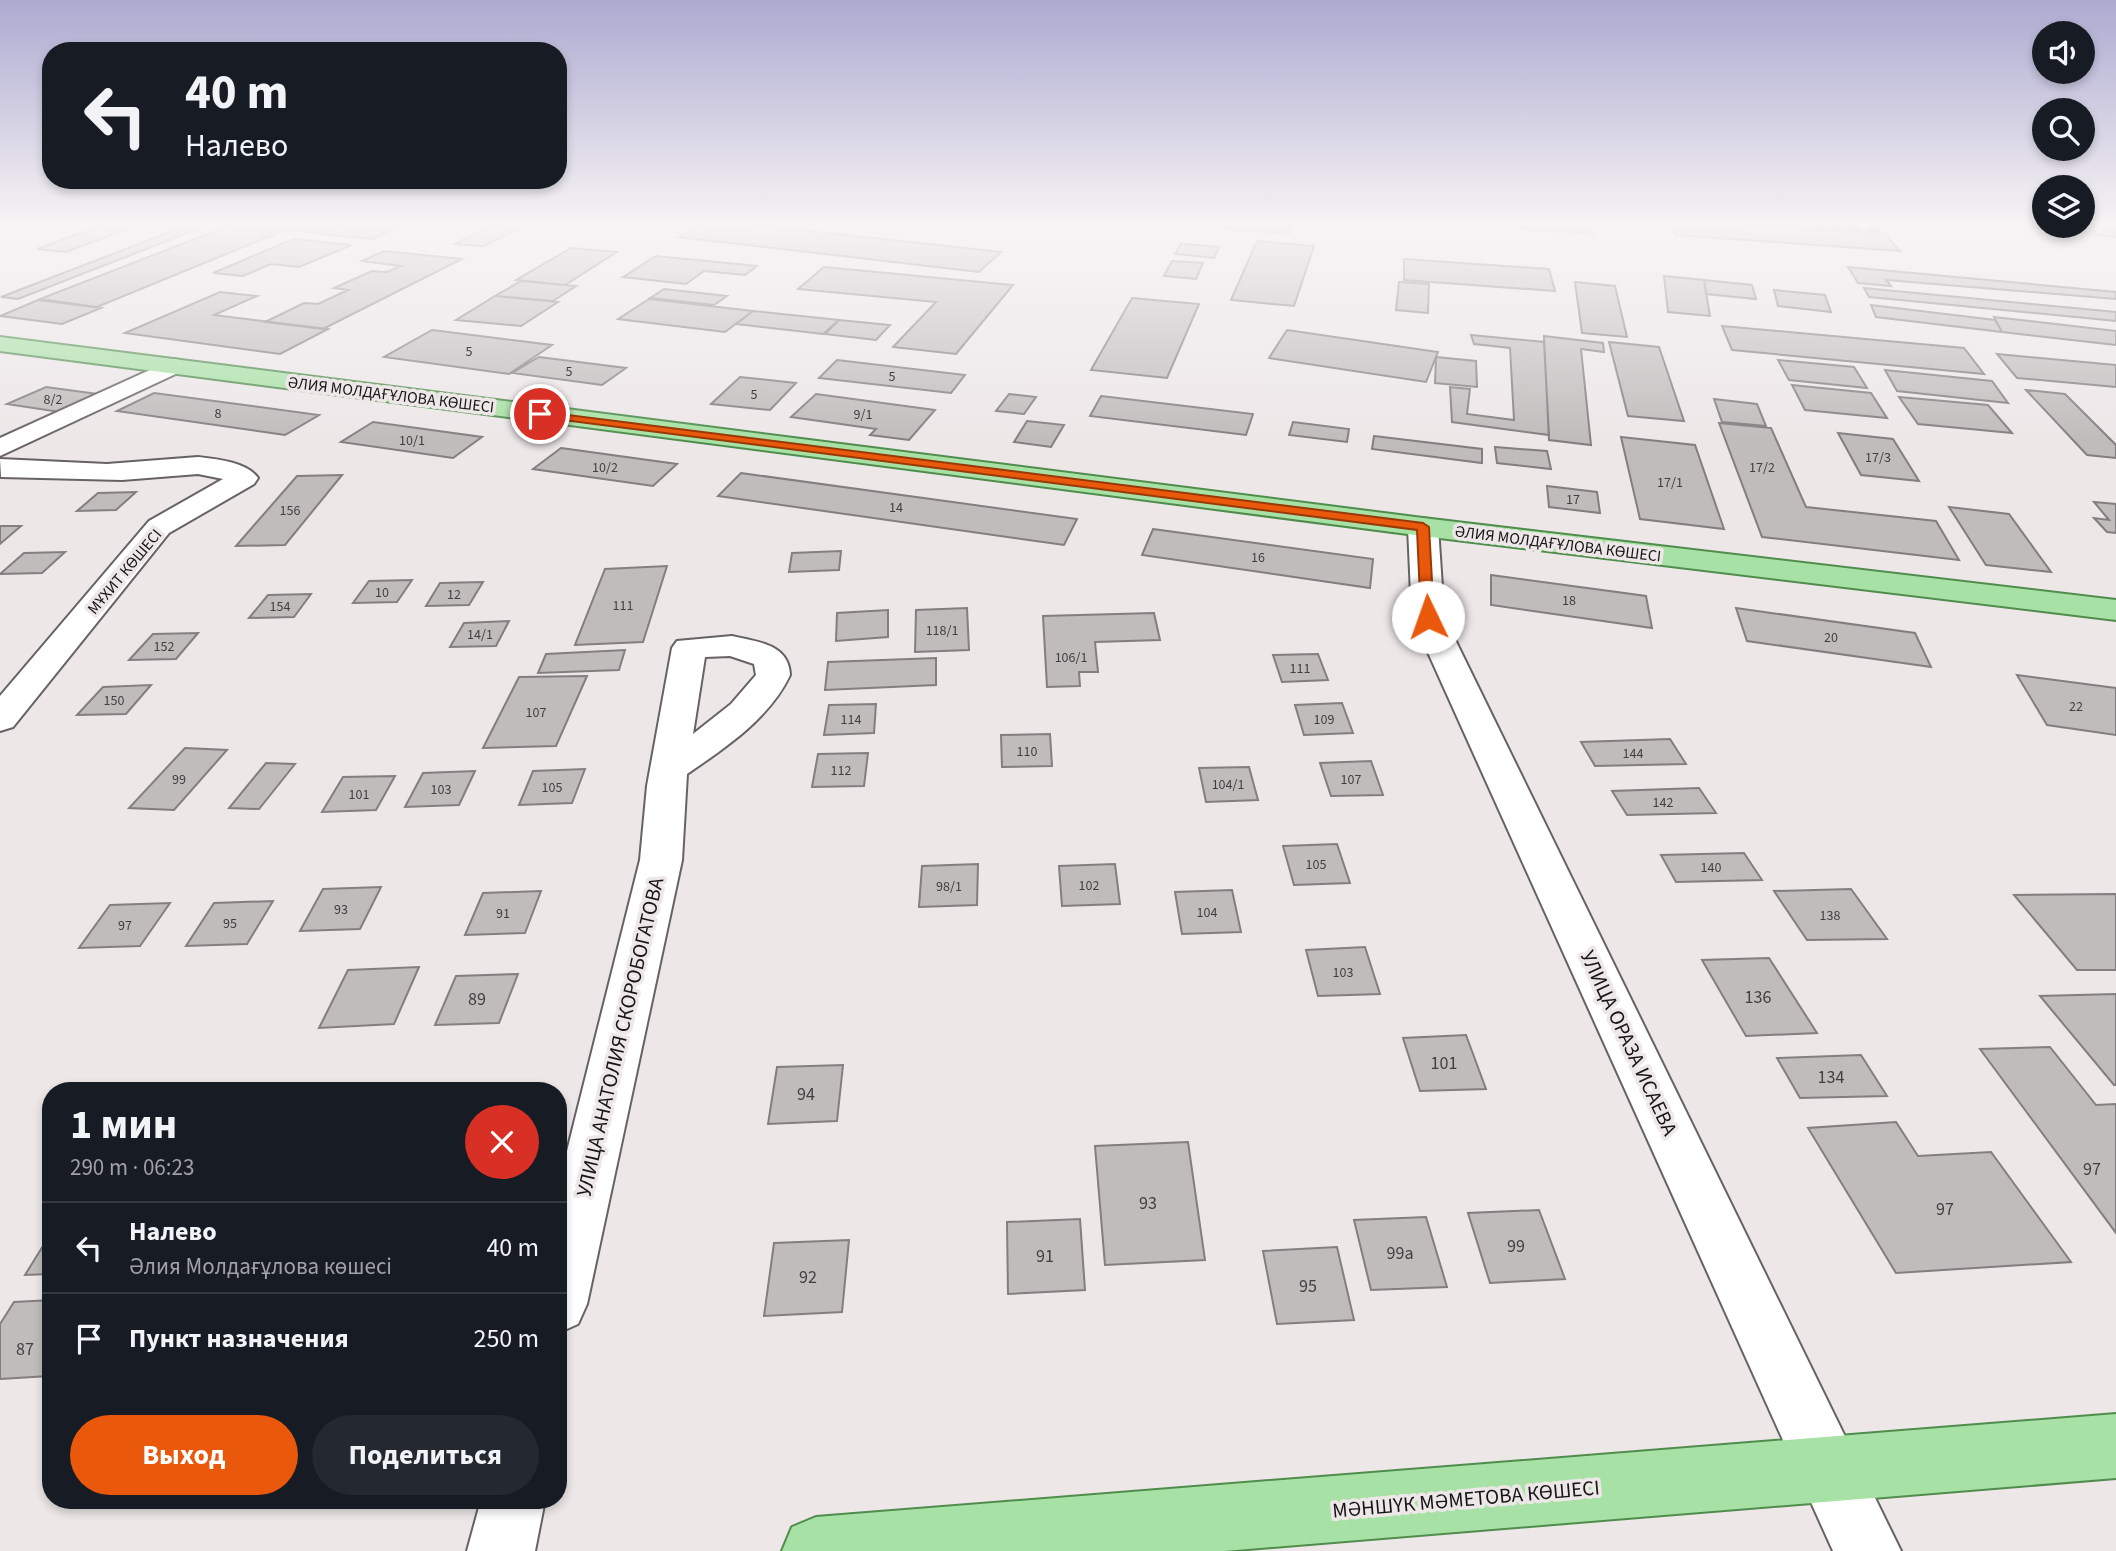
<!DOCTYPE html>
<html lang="ru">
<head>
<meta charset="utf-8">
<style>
	:root { --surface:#171b24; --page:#242831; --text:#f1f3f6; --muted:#9ea1a6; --line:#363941; --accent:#ea580c }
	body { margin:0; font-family:"Source Sans 3",sans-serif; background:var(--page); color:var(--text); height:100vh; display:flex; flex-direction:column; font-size:26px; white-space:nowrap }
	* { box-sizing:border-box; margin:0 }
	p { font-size:23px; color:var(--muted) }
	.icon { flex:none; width:38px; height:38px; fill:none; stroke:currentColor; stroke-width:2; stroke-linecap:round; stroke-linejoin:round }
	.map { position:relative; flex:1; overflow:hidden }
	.panel { position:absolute; left:42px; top:1082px; width:525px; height:427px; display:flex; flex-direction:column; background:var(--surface); border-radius:28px; box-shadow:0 4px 10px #0003 }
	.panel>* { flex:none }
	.guide { position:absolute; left:42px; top:42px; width:525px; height:147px; border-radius:28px; box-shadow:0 4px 10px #0003; background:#171b24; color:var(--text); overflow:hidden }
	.fabs { position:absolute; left:2032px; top:21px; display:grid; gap:14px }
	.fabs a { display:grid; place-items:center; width:63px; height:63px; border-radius:50%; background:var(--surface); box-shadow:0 4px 10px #0003; font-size:35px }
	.pin { position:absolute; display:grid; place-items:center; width:60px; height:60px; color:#fff; margin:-30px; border:4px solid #fff; border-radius:50%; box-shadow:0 2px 7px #0007 }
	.me { position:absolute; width:77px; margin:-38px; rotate:357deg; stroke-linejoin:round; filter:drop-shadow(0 0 5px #0008) }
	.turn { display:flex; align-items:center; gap:24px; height:147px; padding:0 28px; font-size:32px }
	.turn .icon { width:91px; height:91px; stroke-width:2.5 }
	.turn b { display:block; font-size:49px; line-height:60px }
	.round { display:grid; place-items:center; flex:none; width:74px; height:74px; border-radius:37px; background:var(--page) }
	.headline { display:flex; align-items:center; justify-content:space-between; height:119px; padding:0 28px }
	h1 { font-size:42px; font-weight:700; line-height:52px }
	.action { display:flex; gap:14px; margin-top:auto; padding:14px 28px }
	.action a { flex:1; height:80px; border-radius:42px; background:var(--accent); color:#fff; font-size:28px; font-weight:700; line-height:80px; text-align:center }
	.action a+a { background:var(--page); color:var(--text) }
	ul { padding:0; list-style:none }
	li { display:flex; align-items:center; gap:21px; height:91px; padding:0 28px; border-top:2px solid var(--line) }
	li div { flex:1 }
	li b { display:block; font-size:26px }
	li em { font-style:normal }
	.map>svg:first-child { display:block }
	.building { fill:#c1bcbc; stroke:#837e7f; stroke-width:2 }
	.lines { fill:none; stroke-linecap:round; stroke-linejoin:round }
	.minor-casing { stroke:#676263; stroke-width:4 }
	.major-casing { stroke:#508d4d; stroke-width:4 }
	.minor { fill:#fff; fill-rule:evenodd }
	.major { fill:#a8e1a6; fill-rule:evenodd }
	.rail-casing { stroke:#2f2c2d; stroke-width:4.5 }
	.rail { stroke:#ede7e8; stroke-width:2.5; stroke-dasharray:9; stroke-linecap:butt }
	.route { fill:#ea580c; stroke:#983908; stroke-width:2 }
	.labels { text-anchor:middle; stroke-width:7; stroke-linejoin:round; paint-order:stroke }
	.number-label { font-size:14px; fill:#423f40 }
	.far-street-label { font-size:16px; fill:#171516; stroke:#ede7e8 }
	.near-number-label { font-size:18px; fill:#423f40 }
	.near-street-label { font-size:21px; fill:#171516; stroke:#ede7e8 }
</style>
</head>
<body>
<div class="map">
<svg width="2116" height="1551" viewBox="0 0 2116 1551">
	<rect width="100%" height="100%" fill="#ede7e8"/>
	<!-- building -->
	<path class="building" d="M 108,223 L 143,223 L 66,252 L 37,249 Z
		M 193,223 L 213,223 L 18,299 L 1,297 Z
		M 236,223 L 349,223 L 323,234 L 287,229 L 97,307 L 40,299 Z
		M 349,223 L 408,223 L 372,239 L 323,234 Z
		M 704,223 L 740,223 L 1001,252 L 979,272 L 679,237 Z
		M 1167,223 L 1294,223 L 1289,234 Z
		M 1515,223 L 1591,224 L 1593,234 L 1515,228 Z
		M 1670,223 L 1729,223 L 1885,234 L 1900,251 L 1676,235 Z
		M 1998,223 L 2044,223 L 2044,226 L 2116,223 L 2116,237 Z
		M 493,224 L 521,227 L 484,246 L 455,244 Z
		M 293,239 L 352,245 L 299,267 L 271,264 L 243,276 L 213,273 Z
		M 1257,241 L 1314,246 L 1294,306 L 1231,300 Z
		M 1181,244 L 1219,247 L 1214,258 L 1175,254 Z
		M 571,248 L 617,252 L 565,285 L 516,280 Z
		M 384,251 L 462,259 L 323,329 L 265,322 L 304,303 L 318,304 L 348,290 L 334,288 L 372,271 L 387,272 L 401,266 L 362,261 Z
		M 656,256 L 757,266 L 745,275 L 704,271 L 686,284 L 623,277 Z
		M 1404,259 L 1549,269 L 1555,291 L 1404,280 Z
		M 1172,261 L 1203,263 L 1196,279 L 1164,276 Z
		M 824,267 L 1013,285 L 956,354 L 893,347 L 936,302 L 798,289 Z
		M 1848,267 L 2116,292 L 2116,299 L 1886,280 L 1891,286 L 1858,283 Z
		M 1664,276 L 1704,280 L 1710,316 L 1668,312 Z
		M 1704,280 L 1752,285 L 1756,299 L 1706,294 Z
		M 521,281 L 576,286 L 553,301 L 495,296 Z
		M 1399,282 L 1429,284 L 1428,313 L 1396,310 Z
		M 1575,282 L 1615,286 L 1627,337 L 1582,333 Z
		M 1864,288 L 2116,312 L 2116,321 L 1869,297 Z
		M 664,289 L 727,296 L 714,305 L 650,298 Z
		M 1774,290 L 1825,295 L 1831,312 L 1778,306 Z
		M 220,292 L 257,296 L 214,315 L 328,329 L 280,354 L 125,333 Z
		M 495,296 L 558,302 L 521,326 L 456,320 Z
		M 1132,298 L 1199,304 L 1167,378 L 1091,370 Z
		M 649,299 L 753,311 L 725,332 L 618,319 Z
		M 38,300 L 101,308 L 62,324 L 0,316 Z
		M 1871,305 L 1995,320 L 2002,332 L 1876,317 Z
		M 753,311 L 763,312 L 839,320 L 823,334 L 736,324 Z
		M 1994,317 L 2116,331 L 2116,345 L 2002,332 Z
		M 839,320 L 890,325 L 876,340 L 825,334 Z
		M 1722,326 L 1964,348 L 1984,374 L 1732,350 Z
		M 432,330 L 552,345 L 509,374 L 384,357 Z
		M 1287,330 L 1438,352 L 1426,382 L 1269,358 Z
		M 1471,335 L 1544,342 L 1549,435 L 1452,422 L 1450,387 L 1470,389 L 1467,414 L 1514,420 L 1510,348 L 1474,344 Z
		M 1544,336 L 1603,343 L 1604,352 L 1581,349 L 1591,445 L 1549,440 Z
		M 1609,342 L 1659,347 L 1684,421 L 1628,416 Z
		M 1997,354 L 2116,365 L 2116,387 L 2017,378 Z
		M 539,357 L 626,368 L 602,385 L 512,373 Z
		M 1436,357 L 1476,361 L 1477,387 L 1435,383 Z
		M 837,360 L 965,375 L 951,393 L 819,378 Z
		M 1778,360 L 1854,367 L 1867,388 L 1789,380 Z
		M 1885,370 L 1992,381 L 2008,403 L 1897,391 Z
		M 740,377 L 796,383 L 770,410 L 711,404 Z
		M 1792,385 L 1871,393 L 1887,418 L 1805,410 Z
		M 46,387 L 98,394 L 60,412 L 7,404 Z
		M 2026,390 L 2065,394 L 2116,445 L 2116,458 L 2087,455 Z
		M 154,393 L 319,415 L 285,435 L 117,411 Z
		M 816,394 L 935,410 L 909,440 L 870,435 L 876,429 L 791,417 Z
		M 1009,394 L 1036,397 L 1024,414 L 996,411 Z
		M 1101,396 L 1253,414 L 1246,435 L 1090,416 Z
		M 1899,397 L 1988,405 L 2012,433 L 1918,424 Z
		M 1714,399 L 1757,404 L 1766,426 L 1722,422 Z
		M 1027,421 L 1064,425 L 1051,447 L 1014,442 Z
		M 373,422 L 482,437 L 453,458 L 341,442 Z
		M 1293,422 L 1349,429 L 1347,442 L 1289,435 Z
		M 1719,423 L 1771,428 L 1806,507 L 1936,521 L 1959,560 L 1762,537 Z
		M 1838,433 L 1893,439 L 1919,481 L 1861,475 Z
		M 1374,436 L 1482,449 L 1482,463 L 1372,449 Z
		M 1621,437 L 1695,445 L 1724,529 L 1640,519 Z
		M 1495,447 L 1547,451 L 1551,469 L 1497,463 Z
		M 561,448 L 677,464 L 653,486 L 533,469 Z
		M 741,473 L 1077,519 L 1064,545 L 718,496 Z
		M 342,475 L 285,545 L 236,546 L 297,476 Z
		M 1547,486 L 1597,492 L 1600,513 L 1549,507 Z
		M 136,492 L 116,510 L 77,511 L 98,493 Z
		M 2094,502 L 2116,504 L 2116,533 L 2107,532 L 2094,518 L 2109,520 Z
		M 1949,507 L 2009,514 L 2051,572 L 1986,565 Z
		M 0,526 L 21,526 L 0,544 Z
		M 1153,529 L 1373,559 L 1370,588 L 1142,555 Z
		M 841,551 L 839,570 L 789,572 L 792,553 Z
		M 65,552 L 42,573 L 0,574 L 24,553 Z
		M 667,566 L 643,642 L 575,645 L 605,569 Z
		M 1491,575 L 1646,596 L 1652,628 L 1491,605 Z
		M 412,580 L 397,602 L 353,603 L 369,581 Z
		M 483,582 L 469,605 L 426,606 L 440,583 Z
		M 311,594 L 294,617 L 249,618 L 268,595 Z
		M 967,608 L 969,650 L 915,652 L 916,610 Z
		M 1736,608 L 1915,633 L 1931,667 L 1747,641 Z
		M 888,610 L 888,637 L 836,641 L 837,613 Z
		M 1154,613 L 1160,640 L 1095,642 L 1098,672 L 1079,672 L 1080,686 L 1047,687 L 1043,616 Z
		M 509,621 L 496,646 L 450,647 L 464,623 Z
		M 198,633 L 176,659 L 129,660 L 153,634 Z
		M 625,650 L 619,670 L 538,673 L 546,654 Z
		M 1318,654 L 1328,680 L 1282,682 L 1273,655 Z
		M 936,658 L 936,685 L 825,690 L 828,662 Z
		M 2017,675 L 2116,688 L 2116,735 L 2047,725 Z
		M 587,676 L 556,746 L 483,748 L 519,677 Z
		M 151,685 L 126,714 L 77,715 L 103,687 Z
		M 1342,703 L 1353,733 L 1304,735 L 1295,705 Z
		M 876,704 L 874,733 L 824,735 L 829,705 Z
		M 1050,734 L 1052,766 L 1002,767 L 1001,735 Z
		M 1670,739 L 1686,764 L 1595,766 L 1581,742 Z
		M 185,748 L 227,750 L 174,810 L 129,808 Z
		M 868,753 L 864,786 L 812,787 L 818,754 Z
		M 1371,761 L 1383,795 L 1331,796 L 1320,763 Z
		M 266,763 L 295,764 L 259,809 L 229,808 Z
		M 1249,767 L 1258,800 L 1206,802 L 1199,768 Z
		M 585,769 L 572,803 L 519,805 L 533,771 Z
		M 475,771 L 459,805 L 405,807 L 423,773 Z
		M 395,776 L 376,810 L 322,812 L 343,777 Z
		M 1699,788 L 1716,813 L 1627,815 L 1612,791 Z
		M 1337,844 L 1350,883 L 1294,885 L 1283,846 Z
		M 1744,853 L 1762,880 L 1676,882 L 1661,855 Z
		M 978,864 L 977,905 L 919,907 L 922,866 Z
		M 1115,864 L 1120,904 L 1062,906 L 1059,866 Z
		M 381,887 L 360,929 L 300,931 L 323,889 Z
		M 1851,889 L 1887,939 L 1807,940 L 1774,891 Z
		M 1232,890 L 1241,932 L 1182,934 L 1175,892 Z
		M 541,891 L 525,933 L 465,935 L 483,893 Z
		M 2116,894 L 2116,970 L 2077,970 L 2014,895 Z
		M 273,901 L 247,944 L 186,946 L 214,903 Z
		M 170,903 L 140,946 L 79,948 L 110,905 Z
		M 1365,947 L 1380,994 L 1318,996 L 1306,950 Z
		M 1769,958 L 1817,1033 L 1746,1036 L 1702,960 Z
		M 419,967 L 394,1024 L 319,1028 L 348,970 Z
		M 518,974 L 499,1023 L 435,1025 L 456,976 Z
		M 2116,994 L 2116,1085 L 2114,1085 L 2040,996 Z
		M 1466,1035 L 1486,1089 L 1420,1091 L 1403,1038 Z
		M 2050,1047 L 2096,1105 L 2116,1104 L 2116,1233 L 1980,1049 Z
		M 1861,1055 L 1887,1096 L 1800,1098 L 1777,1058 Z
		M 843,1065 L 837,1121 L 768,1124 L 777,1067 Z
		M 475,1087 L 474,1090 L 407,1090 L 407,1089 Z
		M 1896,1122 L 1918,1156 L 1991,1152 L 2071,1262 L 1896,1273 L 1808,1128 Z
		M 1188,1142 L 1205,1260 L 1105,1265 L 1095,1146 Z
		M 1539,1210 L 1565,1279 L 1490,1283 L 1468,1213 Z
		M 1426,1217 L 1447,1287 L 1371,1290 L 1354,1220 Z
		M 1080,1219 L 1085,1290 L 1008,1294 L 1007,1222 Z
		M 51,1233 L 51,1274 L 25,1275 Z
		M 849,1240 L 842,1312 L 764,1316 L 774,1243 Z
		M 1337,1247 L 1354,1320 L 1277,1324 L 1263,1251 Z
		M 51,1300 L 49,1376 L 0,1379 L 0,1324 L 14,1302 Z"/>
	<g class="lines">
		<!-- minor casing -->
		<g class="minor-casing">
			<path id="minor" d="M 174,359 L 182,361 L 186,366 L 182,371 L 0,456 L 0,438 Z
				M 198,457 C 216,459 247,462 258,478 L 254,484 L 169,533 L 13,727 L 0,731 L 0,696 L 149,521 L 223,479 L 198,474 L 122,480 L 1,477 L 0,459 L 107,464 Z
				M 1423,518 L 1433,521 L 1438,527 L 1444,617 L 1901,1551 L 1833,1551 L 1412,617 L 1408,527 L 1413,521 Z
				M 732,636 C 758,642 789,644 790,675 C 770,718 725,748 687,774 L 682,860 L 587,1304 L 578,1324 L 558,1333 L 558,1187 L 640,860 L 647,786 L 672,648 L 677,641 ZM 730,656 L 754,664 L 756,675 L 731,704 L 693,734 L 705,657 Z
				M 481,1500 L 545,1500 L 535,1551 L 467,1551 Z"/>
		</g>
		<!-- major casing -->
		<g class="major-casing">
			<path id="major" d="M 0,337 L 1423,518 L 2116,600 L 2116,620 L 1423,536 L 0,351 Z
				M 2116,1414 L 2116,1478 L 1224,1551 L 782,1551 L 792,1527 L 816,1517 Z"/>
		</g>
		<!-- minor -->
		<use href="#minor" class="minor"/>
		<!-- major -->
		<use href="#major" class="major"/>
		<!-- rail casing -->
		<g class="rail-casing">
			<path id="rail" d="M 1787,223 L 1877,230"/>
		</g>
		<!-- rail -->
		<use href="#rail" class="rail"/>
	</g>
	<!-- sky -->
	<linearGradient id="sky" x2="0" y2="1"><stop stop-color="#acaad0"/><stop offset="0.51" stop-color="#f7f4f5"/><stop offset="1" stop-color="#f7f4f5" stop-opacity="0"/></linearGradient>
	<rect width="2116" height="440" fill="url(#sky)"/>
	<!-- route -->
	<path class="route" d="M 536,411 L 1423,523 L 1429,527 L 1434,617 L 1428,621 L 1421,617 L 1417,530 L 540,417 L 536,416 Z"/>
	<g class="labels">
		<!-- number labels -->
		<g class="number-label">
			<text x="469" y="356">5</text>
			<text x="569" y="376">5</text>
			<text x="892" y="381">5</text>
			<text x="754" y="399">5</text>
			<text x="53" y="404">8/2</text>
			<text x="218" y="418">8</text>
			<text x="863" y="419">9/1</text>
			<text x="412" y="445">10/1</text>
			<text x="1878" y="462">17/3</text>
			<text x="605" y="472">10/2</text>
			<text x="1762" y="472">17/2</text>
			<text x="1670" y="487">17/1</text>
			<text x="1573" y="504">17</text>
			<text x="896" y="512">14</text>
			<text x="290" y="515">156</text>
			<text x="1258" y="562">16</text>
			<text x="382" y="597">10</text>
			<text x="454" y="599">12</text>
			<text x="1569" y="605">18</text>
			<text x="623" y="610">111</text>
			<text x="280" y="611">154</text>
			<text x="942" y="635">118/1</text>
			<text x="480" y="639">14/1</text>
			<text x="1831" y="642">20</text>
			<text x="164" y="651">152</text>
			<text x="1071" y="662">106/1</text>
			<text x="1300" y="673">111</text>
			<text x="114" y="705">150</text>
			<text x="2076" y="711">22</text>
			<text x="536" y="717">107</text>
			<text x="851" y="724">114</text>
			<text x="1324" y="724">109</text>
			<text x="1027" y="756">110</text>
			<text x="1633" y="758">144</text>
			<text x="841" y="775">112</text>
			<text x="179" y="784">99</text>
			<text x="1351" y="784">107</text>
			<text x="1228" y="789">104/1</text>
			<text x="552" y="792">105</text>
			<text x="441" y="794">103</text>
			<text x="359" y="799">101</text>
			<text x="1663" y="807">142</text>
			<text x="1316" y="869">105</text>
			<text x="1711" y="872">140</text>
			<text x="1089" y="890">102</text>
			<text x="949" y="891">98/1</text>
			<text x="341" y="914">93</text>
			<text x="1207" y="917">104</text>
			<text x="503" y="918">91</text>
			<text x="1830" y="920">138</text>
			<text x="230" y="928">95</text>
			<text x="125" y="930">97</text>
			<text x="1343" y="977">103</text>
		</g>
		<!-- far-street labels -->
		<g class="far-street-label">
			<text transform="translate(391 394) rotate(7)" y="6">ӘЛИЯ МОЛДАҒҰЛОВА КӨШЕСІ</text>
			<text transform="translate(1558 543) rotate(7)" y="6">ӘЛИЯ МОЛДАҒҰЛОВА КӨШЕСІ</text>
			<text transform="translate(124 571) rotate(-50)" y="6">МҰХИТ КӨШЕСІ</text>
		</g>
		<!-- near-number labels -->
		<g class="near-number-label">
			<text x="1758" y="1003">136</text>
			<text x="477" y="1005">89</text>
			<text x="1444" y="1069">101</text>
			<text x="1831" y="1083">134</text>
			<text x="806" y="1100">94</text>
			<text x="2092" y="1175">97</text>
			<text x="1148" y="1209">93</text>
			<text x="1945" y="1215">97</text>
			<text x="1516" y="1252">99</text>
			<text x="1400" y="1259">99а</text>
			<text x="1045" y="1262">91</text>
			<text x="808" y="1283">92</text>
			<text x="1308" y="1292">95</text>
			<text x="25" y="1355">87</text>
		</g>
		<!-- near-street labels -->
		<g class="near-street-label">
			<text transform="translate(620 1037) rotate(-77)" y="7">УЛИЦА АНАТОЛИЯ СКОРОБОГАТОВА</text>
			<text transform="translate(1629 1043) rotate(65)" y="7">УЛИЦА ОРАЗА ИСАЕВА</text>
			<text transform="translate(1466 1499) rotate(-5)" y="7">МӘНШҮК МӘМЕТОВА КӨШЕСІ</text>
		</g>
	</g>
</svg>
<div class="fabs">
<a><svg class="icon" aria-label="sound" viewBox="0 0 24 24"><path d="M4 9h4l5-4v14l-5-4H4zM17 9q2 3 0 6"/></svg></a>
<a><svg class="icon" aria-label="search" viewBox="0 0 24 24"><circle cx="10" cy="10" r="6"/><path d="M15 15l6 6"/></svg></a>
<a><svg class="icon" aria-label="layers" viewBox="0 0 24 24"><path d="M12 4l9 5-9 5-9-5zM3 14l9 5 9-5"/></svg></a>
</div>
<div class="pin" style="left:540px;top:414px;background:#d93025"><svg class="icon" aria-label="arrive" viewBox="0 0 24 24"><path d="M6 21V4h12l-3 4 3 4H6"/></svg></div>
<svg class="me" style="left:1428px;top:617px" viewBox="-20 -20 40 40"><circle r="19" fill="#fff"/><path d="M0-13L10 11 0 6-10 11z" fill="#ea580c"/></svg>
<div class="guide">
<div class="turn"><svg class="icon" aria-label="left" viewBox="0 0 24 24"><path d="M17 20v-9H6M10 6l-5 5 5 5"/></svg><div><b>40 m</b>Налево</div></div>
</div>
<section class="panel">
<div class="headline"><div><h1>1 мин</h1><p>290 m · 06:23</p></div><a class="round" style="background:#d93025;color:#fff"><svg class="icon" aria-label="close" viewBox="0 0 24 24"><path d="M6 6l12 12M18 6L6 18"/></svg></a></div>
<ul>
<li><svg class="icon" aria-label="left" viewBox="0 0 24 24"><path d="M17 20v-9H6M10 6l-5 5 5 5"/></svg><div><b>Налево</b><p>Әлия Молдағұлова көшесі</p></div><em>40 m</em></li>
<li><svg class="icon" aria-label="arrive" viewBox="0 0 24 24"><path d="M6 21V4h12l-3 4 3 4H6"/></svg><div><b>Пункт назначения</b></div><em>250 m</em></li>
</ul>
<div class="action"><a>Выход</a><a>Поделиться</a></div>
</section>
</div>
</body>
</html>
